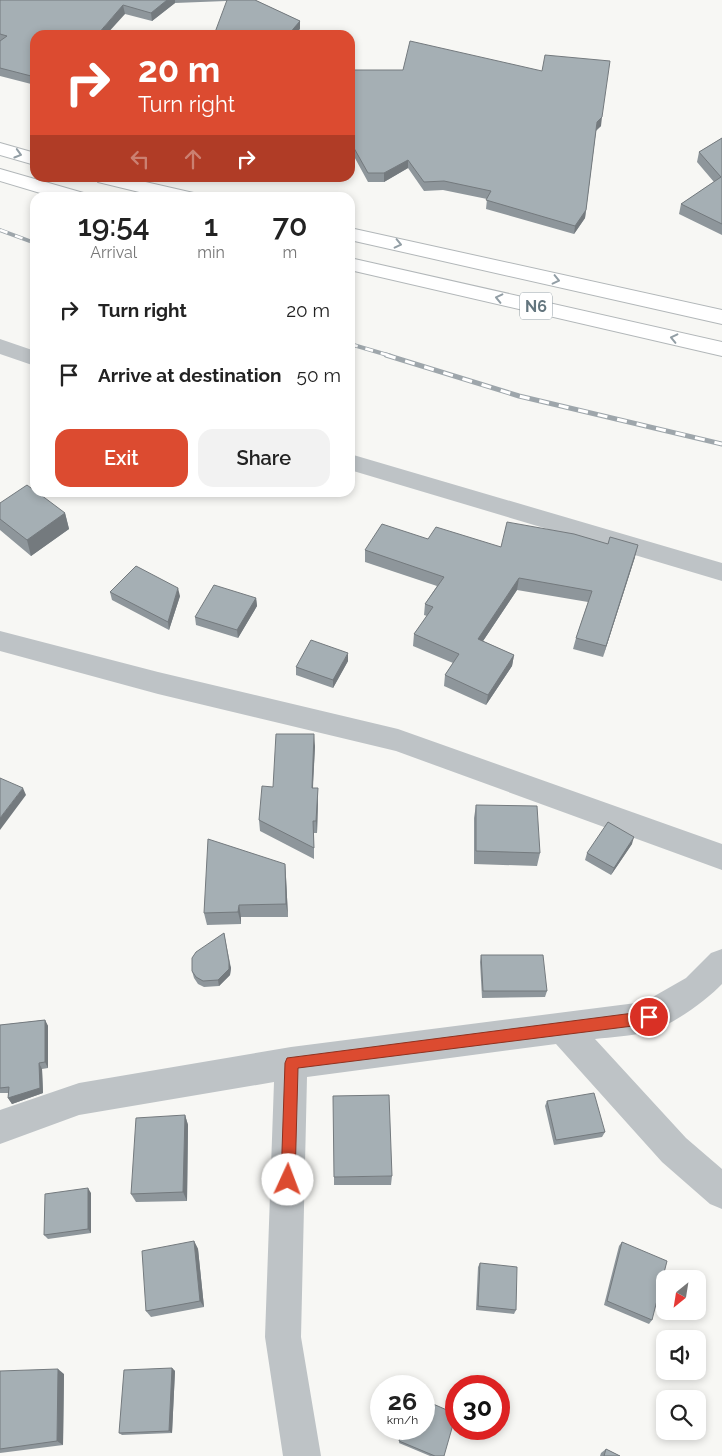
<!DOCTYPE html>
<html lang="en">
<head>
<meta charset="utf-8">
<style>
	:root { --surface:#fff; --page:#f2f2f2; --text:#222; --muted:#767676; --accent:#dc4b30 }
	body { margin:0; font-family:Raleway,sans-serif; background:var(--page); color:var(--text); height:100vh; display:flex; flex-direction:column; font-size:19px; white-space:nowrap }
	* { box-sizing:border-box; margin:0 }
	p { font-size:16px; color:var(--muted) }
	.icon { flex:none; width:28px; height:28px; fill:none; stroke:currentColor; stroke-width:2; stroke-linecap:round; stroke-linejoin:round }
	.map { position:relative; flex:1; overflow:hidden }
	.sheet { position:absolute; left:30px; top:192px; width:325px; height:305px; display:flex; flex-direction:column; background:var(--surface); border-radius:15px; box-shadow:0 2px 8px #0003 }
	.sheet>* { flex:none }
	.hud { position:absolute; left:30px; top:30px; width:325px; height:152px; border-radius:15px; box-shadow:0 2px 8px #0003; background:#dc4b30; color:#fff; overflow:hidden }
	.needle { width:32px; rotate:210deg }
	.tools { position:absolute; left:656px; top:1270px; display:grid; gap:10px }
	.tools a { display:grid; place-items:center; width:50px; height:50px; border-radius:10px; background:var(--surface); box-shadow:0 2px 8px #0003; font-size:25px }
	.speed { position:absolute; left:370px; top:1375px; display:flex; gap:10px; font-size:25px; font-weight:700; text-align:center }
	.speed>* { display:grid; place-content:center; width:65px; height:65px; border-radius:50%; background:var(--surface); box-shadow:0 2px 8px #0003; line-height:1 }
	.speed small { font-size:12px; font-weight:400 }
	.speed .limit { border:8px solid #d22; background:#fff; color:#111 }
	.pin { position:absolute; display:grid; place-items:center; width:42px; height:42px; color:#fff; margin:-21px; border:2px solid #fff; border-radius:50%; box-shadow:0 1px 5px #0007 }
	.me { position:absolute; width:55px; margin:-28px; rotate:2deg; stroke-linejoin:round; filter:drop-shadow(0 0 4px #0008) }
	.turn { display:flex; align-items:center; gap:18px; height:105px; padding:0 25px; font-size:22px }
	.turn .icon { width:65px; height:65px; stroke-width:2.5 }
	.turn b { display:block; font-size:35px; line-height:42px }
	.lanes { display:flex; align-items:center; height:48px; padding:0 25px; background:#0003; justify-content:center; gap:25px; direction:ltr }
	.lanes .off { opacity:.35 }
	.eta { display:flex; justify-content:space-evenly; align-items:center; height:85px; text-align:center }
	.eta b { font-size:30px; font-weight:600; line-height:35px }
	.action { display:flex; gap:10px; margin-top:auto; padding:10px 25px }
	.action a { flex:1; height:58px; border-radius:15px; background:var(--accent); color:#fff; font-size:20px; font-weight:600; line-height:58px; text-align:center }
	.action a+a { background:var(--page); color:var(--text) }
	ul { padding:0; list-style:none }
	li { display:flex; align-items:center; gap:15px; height:65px; padding:0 25px }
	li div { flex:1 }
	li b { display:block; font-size:19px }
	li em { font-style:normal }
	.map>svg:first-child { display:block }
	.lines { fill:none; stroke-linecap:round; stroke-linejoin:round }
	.highway-casing { stroke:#b2b7b9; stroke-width:2 }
	.minor { fill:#bec3c6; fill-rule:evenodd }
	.highway { fill:#fff; fill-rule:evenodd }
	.rail-far1-casing { stroke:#9ea6ab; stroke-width:4 }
	.rail-casing { stroke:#9ea6ab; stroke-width:5 }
	.rail-far1 { stroke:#fff; stroke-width:2.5; stroke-dasharray:8; stroke-linecap:butt }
	.rail { stroke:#fff; stroke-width:3; stroke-dasharray:10; stroke-linecap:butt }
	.wall { fill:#8e969b }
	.shaded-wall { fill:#747a7e }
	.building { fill:#a5afb4; stroke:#747a7e }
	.oneway { stroke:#929ea5 }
	.route { fill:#dc4b30; stroke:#8f311f }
	.labels { text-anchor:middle; stroke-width:5; stroke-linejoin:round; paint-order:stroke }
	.shield { fill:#fff; stroke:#929ea5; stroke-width:1 }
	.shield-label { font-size:16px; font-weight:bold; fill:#63757e }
</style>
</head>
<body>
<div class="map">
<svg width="722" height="1456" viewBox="0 0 722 1456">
	<rect width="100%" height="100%" fill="#f7f7f4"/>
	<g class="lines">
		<!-- highway casing -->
		<g class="highway-casing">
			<path id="highway" d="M 0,143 L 35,153 L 35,165 L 0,155 Z
				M 0,169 L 87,194 L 89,198 L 57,198 L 0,181 Z
				M 96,178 L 128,178 L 198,194 L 200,198 L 164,198 L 98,182 Z
				M 350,228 L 722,310 L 722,324 L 350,240 Z
				M 350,258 L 722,342 L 722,356 L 350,270 Z"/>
		</g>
		<!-- minor -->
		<path class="minor" d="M 0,339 L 35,351 L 35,366 L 0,354 Z
			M 350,454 L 722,563 L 722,581 L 350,470 Z
			M 0,631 L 158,672 L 398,729 L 722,844 L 722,870 L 396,751 L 158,694 L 0,651 Z
			M 722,949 L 722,984 C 707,1000 670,1027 648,1032 C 631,1036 612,1037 595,1039 L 686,1138 L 722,1169 L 722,1209 L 710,1204 L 662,1162 L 556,1044 L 307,1077 L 301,1337 L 321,1456 L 283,1456 L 265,1337 L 274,1082 L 79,1115 L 0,1144 L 0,1110 L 79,1083 L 291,1047 L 644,1002 L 686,978 L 711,953 Z"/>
		<!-- highway -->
		<use href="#highway" class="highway"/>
		<!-- rail-far1 casing -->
		<g class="rail-far1-casing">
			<path id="rail-far1" d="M 0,230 L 35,243
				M 350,344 L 391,356"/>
		</g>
		<!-- rail casing -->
		<g class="rail-casing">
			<path id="rail" d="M 386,355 L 519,396 L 722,444"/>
		</g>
		<!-- rail-far1 -->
		<use href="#rail-far1" class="rail-far1"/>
		<!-- rail -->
		<use href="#rail" class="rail"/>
	</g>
	<!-- wall -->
	<path class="wall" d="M 0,0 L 255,0 L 300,21 L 300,29 L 226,1 L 175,3 L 152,21 L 125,14 L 35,35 L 35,85 L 0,76 Z
		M 350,70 L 601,126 L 596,131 L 585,218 L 574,234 L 486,209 L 487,199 L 443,190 L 424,191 L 408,168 L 384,182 L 368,182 L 350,149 Z
		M 722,138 L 722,235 L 679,214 L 681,204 L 714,182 L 697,162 L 699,152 Z
		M 0,503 L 65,513 L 69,529 L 31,556 L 0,530 Z
		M 428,539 L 501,547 L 635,557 L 603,657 L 573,649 L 576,638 L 588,602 L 517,590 L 483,641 L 514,655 L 512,666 L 486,705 L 444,686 L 445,675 L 453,663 L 413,646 L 414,634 L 427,616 L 424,615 L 425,604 L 437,586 L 365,562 L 365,550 Z
		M 110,592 L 180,596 L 169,630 L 112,600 Z
		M 256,598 L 257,606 L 238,638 L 196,625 L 195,617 Z
		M 348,661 L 333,688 L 296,675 L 296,667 Z
		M 315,746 L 313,788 L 318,800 L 317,833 L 314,833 L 314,859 L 260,831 L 259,820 L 273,787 Z
		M 476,805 L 540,853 L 537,866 L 474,864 L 474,818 Z
		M 632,844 L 611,875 L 585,860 L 587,853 Z
		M 285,864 L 286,877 L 288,917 L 241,917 L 241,924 L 207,925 L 204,913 Z
		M 224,933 L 231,968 L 230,975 L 219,986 L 204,987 L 198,984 L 194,978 L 192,971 Z
		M 481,955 L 547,991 L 545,997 L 482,998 L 480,962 Z
		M 45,1020 L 48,1026 L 48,1068 L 42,1069 L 43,1093 L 12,1104 L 8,1098 L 8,1093 L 0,1093 L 0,1025 Z
		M 547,1101 L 605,1132 L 602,1137 L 554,1145 L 545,1106 Z
		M 185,1115 L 188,1125 L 187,1201 L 136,1202 L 131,1194 Z
		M 392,1176 L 391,1185 L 334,1185 L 334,1177 Z
		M 91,1193 L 91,1233 L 48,1239 L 44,1235 Z
		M 194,1241 L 198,1249 L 204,1307 L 151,1317 L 146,1311 Z
		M 622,1242 L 652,1320 L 649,1324 L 604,1305 L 619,1246 Z
		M 480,1263 L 516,1310 L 514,1314 L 476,1310 L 478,1267 Z
		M 172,1368 L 175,1371 L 172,1433 L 122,1435 L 119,1433 Z
		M 0,1371 L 64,1374 L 63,1445 L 0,1453 Z
		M 403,1429 L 444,1456 L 430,1456 L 399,1443 Z
		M 606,1449 L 620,1456 L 600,1456 L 601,1453 Z"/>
	<!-- shaded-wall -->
	<path class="shaded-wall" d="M 167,0 L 175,0 L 175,3 L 152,21 L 151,13 Z
		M 123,5 L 125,14 L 106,35 L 97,35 Z
		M 300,21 L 300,29 L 295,35 L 288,35 Z
		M 602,117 L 601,126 L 595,131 L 597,122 Z
		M 408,160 L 408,168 L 384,182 L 384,173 Z
		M 586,210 L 585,218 L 574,234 L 575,226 Z
		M 65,513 L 69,529 L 31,556 L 27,540 Z
		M 638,545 L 635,557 L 603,657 L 606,646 Z
		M 519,578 L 517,590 L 477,650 L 478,639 Z
		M 178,588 L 180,596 L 169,630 L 168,622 Z
		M 256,598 L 257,606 L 238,638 L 237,630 Z
		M 348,653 L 348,661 L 333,688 L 333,680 Z
		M 514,655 L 512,666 L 486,705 L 488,695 Z
		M 314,734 L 315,746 L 312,800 L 312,788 Z
		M 23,788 L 26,795 L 0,830 L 0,818 Z
		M 318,788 L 318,800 L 317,833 L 316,821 Z
		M 634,837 L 632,844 L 611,875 L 614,868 Z
		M 285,864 L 286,877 L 288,917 L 286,904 Z
		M 239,905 L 241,917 L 241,924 L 238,912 Z
		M 229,962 L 231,968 L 230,975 L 219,986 L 218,980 Z
		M 45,1020 L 48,1026 L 48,1068 L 45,1062 Z
		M 39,1063 L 42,1069 L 43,1093 L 12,1104 L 8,1098 Z
		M 185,1115 L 188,1125 L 187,1201 L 183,1192 Z
		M 88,1188 L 91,1193 L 91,1233 L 88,1229 Z
		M 194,1241 L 198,1249 L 204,1307 L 200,1301 Z
		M 172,1368 L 175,1371 L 172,1433 L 169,1431 Z
		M 58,1369 L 64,1374 L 63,1445 L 57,1441 Z"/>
	<!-- building -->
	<path class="building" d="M 0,0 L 167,0 L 151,13 L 123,5 L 97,35 L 35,35 L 35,77 L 0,68 L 0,41 L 7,36 L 0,34 Z
		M 227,0 L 255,0 L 300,21 L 288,35 L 214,35 Z
		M 410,41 L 542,71 L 545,55 L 610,61 L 602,117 L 597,122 L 586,210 L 575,226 L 486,200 L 491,191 L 444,181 L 424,182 L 408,160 L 384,173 L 368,173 L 350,141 L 350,70 L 403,70 Z
		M 722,138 L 722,224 L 681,204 L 721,177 L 699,152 Z
		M 27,485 L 35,491 L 35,492 L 37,492 L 65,513 L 27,540 L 0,519 L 0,503 Z
		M 507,522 L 574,534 L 608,544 L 610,537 L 638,545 L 606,646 L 576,638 L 592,591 L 519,578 L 478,639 L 514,655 L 488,695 L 445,675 L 459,654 L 414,634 L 433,607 L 425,604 L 444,577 L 365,550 L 382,524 L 428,539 L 436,527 L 501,547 Z
		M 136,566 L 178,588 L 168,622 L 110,592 Z
		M 214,585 L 256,598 L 237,630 L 195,617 Z
		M 311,640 L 348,653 L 333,680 L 296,667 Z
		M 276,734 L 314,734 L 312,788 L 318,788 L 316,821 L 313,821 L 314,848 L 259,820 L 262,786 L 273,787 Z
		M 0,778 L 23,788 L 0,818 Z
		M 476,805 L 537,806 L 540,853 L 476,851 Z
		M 608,822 L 634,837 L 614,868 L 587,853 Z
		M 208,839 L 285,864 L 286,904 L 239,905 L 238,912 L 204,913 Z
		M 224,933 L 229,962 L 229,969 L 218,980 L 203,981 L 196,977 L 192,971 L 192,958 L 196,952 Z
		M 481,955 L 543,955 L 547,991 L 483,991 Z
		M 45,1020 L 45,1062 L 39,1063 L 40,1088 L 8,1098 L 9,1087 L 0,1088 L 0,1025 Z
		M 594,1093 L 605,1132 L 556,1140 L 547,1101 Z
		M 389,1095 L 392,1176 L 334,1177 L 333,1096 Z
		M 185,1115 L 183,1192 L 131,1194 L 136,1118 Z
		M 88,1188 L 88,1229 L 44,1235 L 45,1194 Z
		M 194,1241 L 200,1301 L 146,1311 L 142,1251 Z
		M 622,1242 L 667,1261 L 652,1320 L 607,1301 Z
		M 480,1263 L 517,1267 L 516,1310 L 478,1306 Z
		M 172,1368 L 169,1431 L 119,1433 L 124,1370 Z
		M 58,1369 L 57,1441 L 0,1449 L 0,1371 Z
		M 424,1400 L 456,1414 L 444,1456 L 435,1456 L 399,1441 L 403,1429 L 424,1429 Z
		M 606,1449 L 620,1456 L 604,1456 Z"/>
	<!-- one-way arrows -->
	<defs><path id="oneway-chevron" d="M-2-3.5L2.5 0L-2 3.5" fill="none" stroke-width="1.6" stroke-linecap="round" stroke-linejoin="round" transform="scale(1.25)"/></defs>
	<g class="oneway">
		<use href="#oneway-chevron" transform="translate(18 154) rotate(16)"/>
		<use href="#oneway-chevron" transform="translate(398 244) rotate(13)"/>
		<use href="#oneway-chevron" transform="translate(556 280) rotate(13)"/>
		<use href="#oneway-chevron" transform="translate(499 298) rotate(-167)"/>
		<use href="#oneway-chevron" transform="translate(674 338) rotate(-167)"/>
	</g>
	<!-- route -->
	<path class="route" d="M 649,1011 L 653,1013 L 655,1017 L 653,1022 L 649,1024 L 298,1068 L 295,1180 L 293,1185 L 288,1187 L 283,1185 L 281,1180 L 285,1063 L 287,1058 Z"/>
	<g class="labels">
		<!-- shield labels -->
		<rect class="shield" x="520" y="292.5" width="32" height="27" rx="4"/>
		<g class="shield-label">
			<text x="536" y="312">N6</text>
		</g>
	</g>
</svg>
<div class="tools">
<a><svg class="needle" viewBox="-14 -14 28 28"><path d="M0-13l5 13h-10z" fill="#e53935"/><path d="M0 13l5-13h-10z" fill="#767676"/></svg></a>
<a><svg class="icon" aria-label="sound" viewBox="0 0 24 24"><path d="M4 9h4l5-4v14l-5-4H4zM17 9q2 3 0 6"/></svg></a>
<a><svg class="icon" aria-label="search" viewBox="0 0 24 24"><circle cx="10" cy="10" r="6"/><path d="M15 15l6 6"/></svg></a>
</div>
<div class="speed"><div>26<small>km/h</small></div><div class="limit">30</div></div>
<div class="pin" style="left:649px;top:1017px;background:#d93025"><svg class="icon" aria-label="arrive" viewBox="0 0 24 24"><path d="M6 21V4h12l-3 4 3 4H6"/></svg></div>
<svg class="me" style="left:288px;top:1180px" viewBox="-20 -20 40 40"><circle r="19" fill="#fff"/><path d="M0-13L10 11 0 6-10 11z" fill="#dc4b30"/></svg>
<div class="hud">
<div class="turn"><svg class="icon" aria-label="right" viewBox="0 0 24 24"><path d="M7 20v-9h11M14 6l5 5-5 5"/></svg><div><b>20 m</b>Turn right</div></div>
<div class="lanes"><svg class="icon off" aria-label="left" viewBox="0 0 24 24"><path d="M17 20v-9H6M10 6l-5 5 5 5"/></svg><svg class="icon off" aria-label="ahead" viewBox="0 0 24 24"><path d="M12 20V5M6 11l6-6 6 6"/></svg><svg class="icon" aria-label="right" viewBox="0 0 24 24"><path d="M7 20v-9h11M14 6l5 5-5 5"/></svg></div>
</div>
<section class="sheet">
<div class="eta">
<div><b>19:54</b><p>Arrival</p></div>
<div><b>1</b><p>min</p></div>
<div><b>70</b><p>m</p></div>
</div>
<ul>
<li><svg class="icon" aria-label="right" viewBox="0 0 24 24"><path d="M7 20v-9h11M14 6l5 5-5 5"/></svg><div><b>Turn right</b></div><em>20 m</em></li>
<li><svg class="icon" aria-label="arrive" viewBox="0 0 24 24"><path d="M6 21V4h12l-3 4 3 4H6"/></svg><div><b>Arrive at destination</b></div><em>50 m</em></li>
</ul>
<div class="action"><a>Exit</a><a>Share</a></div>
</section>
</div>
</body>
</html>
